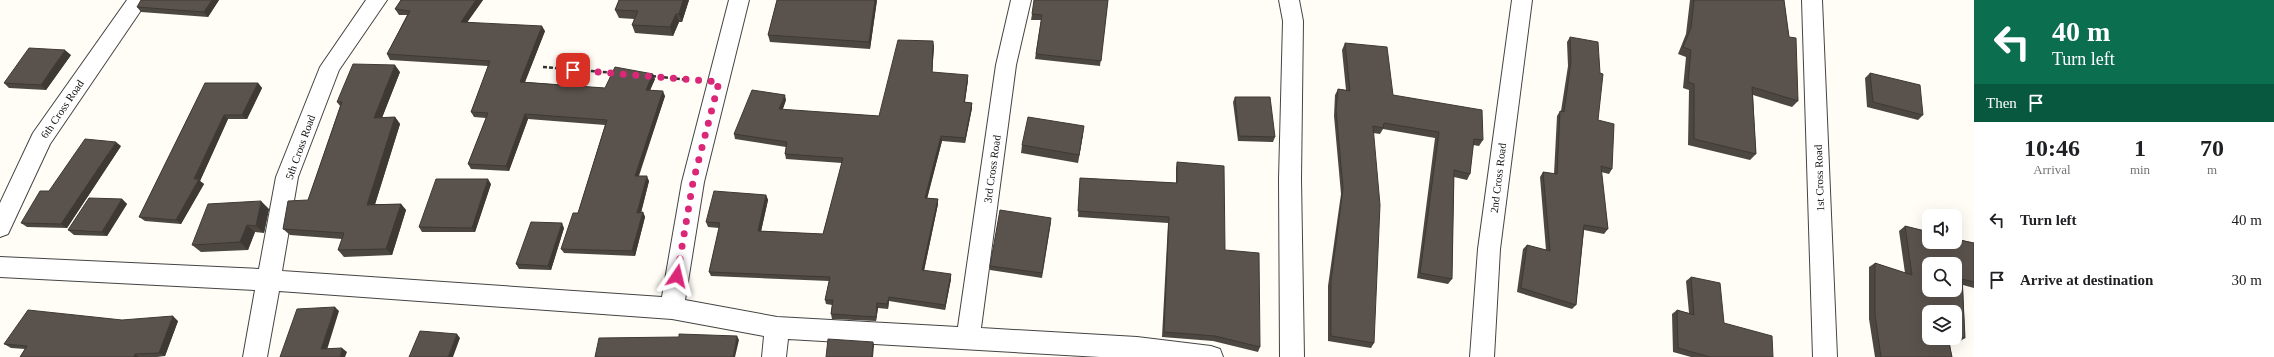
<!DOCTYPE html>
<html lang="en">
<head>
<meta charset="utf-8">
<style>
	:root { --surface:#fff; --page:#f6f6f6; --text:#202124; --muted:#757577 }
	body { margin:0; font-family:"Times New Roman",serif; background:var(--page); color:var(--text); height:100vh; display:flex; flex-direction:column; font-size:15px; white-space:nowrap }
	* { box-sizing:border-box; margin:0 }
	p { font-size:13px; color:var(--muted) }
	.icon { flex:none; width:22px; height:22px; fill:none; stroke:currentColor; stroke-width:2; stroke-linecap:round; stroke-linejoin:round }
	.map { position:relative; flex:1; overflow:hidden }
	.details { display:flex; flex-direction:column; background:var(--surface); width:300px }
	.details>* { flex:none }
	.banner { background:#0b6e4f; color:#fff; overflow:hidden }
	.buttons { position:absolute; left:1922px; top:209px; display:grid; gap:8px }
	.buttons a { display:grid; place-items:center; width:40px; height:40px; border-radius:8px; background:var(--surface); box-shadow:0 4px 16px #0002; font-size:20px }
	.pin { position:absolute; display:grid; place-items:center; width:34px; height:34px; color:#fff; margin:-17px; border-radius:8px; box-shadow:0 2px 6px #0006 }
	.me { position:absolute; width:44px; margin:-22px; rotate:10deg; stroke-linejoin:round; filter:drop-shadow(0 0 3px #0008) }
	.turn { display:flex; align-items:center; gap:14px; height:84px; padding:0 12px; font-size:18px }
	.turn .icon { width:52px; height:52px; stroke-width:2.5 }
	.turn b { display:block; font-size:28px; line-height:34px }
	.then { display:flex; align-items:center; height:38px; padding:0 12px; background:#0003; gap:8px; font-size:15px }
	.eta { display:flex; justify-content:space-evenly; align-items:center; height:68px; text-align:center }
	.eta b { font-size:24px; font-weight:700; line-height:28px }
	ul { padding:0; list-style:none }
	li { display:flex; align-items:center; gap:12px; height:60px; padding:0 12px }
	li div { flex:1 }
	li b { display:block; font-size:15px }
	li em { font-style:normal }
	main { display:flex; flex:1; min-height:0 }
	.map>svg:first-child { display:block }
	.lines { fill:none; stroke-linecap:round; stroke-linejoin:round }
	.minor-casing { stroke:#444; stroke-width:2 }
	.path { stroke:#333; stroke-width:2.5; stroke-dasharray:4 2; stroke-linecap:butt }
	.minor { fill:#fff; fill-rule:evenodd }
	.wall { fill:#4d4742; fill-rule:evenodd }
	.shaded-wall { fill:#3f3936 }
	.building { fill:#5a524d; stroke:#3f3936; fill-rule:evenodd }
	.route { stroke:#db2777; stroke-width:7; stroke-dasharray:0 12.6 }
	.labels { text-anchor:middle; stroke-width:4; stroke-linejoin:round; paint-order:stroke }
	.street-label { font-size:11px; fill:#111; stroke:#fff }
</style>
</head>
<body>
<main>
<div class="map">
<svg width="1974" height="357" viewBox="0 0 1974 357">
	<rect width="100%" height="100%" fill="#fffdf5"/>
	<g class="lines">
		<!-- minor casing -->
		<g class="minor-casing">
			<path id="minor" d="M 127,0 L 148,0 L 50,144 L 8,234 L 0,237 L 0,203 L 33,133 Z
				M 366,0 L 387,0 L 339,70 L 298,177 L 282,271 L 662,297 L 682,182 L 729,0 L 749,0 L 704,182 L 685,300 L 777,317 L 958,327 L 996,65 L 1011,0 L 1031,0 L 1016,65 L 981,328 L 1137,337 L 1211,346 L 1220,349 L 1223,357 L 1100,357 L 788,339 L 786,357 L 762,357 L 764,336 L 672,319 L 279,291 L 267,357 L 243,357 L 255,290 L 0,277 L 0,257 L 259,269 L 276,177 L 320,67 Z
				M 1279,0 L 1299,0 L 1303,21 L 1301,179 L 1304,357 L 1280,357 L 1279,179 L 1283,21 Z
				M 1512,0 L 1532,0 L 1500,249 L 1494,357 L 1470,357 L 1478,249 Z
				M 1802,0 L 1822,0 L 1837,357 L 1813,357 Z"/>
		</g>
		<!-- path -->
		<path class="path" d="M 543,67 L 615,73
			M 652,76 L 689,80"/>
		<!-- minor -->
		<use href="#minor" class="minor"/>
	</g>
	<!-- wall -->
	<path class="wall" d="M 219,0 L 208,17 L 141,12 L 137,7 Z
		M 401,0 L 483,0 L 467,22 L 545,31 L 525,82 L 605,88 L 655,79 L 650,90 L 665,96 L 639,176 L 649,181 L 641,212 L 643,212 L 645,217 L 635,256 L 564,253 L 561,249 L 578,213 L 605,125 L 528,119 L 509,171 L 471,169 L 468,164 L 486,118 L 474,117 L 471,112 L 488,66 L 390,60 L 387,54 L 407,15 L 399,15 L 395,9 Z
		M 619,0 L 689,0 L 682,22 L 679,22 L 673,36 L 635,33 L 632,25 L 634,19 L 619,18 L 615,10 Z
		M 777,0 L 877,0 L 870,49 L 770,42 L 768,35 Z
		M 1108,0 L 1100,66 L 1035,59 L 1041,20 L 1031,20 L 1032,14 Z
		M 1690,0 L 1784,0 L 1798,101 L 1792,107 L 1753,95 L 1756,154 L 1750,160 L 1688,145 L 1689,90 L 1683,88 L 1686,57 L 1678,54 L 1686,34 Z
		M 1570,37 L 1598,120 L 1612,169 L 1609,174 L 1601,172 L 1608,229 L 1604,234 L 1584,230 L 1576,305 L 1572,309 L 1517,292 L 1523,249 L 1527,245 L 1546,250 L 1540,177 L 1543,172 L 1554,174 L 1557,116 L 1560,111 L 1561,111 L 1568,66 L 1567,42 Z
		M 1345,43 L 1393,95 L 1483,140 L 1479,146 L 1473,145 L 1470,174 L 1467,180 L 1454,177 L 1452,279 L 1448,284 L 1417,278 L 1435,138 L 1383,129 L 1380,134 L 1373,133 L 1374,343 L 1371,348 L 1328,341 L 1328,286 L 1341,194 L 1334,116 L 1335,95 L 1338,89 L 1346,90 L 1342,50 Z
		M 934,46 L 932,72 L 968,80 L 965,102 L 972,103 L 972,108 L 965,143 L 942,141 L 927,198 L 938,199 L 938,204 L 924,271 L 951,279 L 945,310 L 889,301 L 888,309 L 878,308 L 876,321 L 832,319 L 831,314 L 832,305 L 826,304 L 825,300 L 829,281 L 711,276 L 709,272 L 719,228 L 708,227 L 706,222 L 766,195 L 768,200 L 761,231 L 823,234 L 842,163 L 786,159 L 785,154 L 786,147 L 735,139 L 734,134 L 786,100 L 782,110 L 879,116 Z
		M 71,55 L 46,90 L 9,88 L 4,83 Z
		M 400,72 L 382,118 L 395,117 L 400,124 L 375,204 L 401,204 L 406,210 L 392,255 L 344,257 L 338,250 L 342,239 L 290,235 L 283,229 L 308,200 L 340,106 L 337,102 Z
		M 1870,73 L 1923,115 L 1918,120 L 1867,107 L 1865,78 Z
		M 205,83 L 258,83 L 262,88 L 247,119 L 228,119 L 200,181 L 204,184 L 181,224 L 145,221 L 139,217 Z
		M 1235,97 L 1275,137 L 1273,142 L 1238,141 L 1233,102 Z
		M 1083,134 L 1078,163 L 1021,153 L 1022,145 Z
		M 121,146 L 67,228 L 27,227 L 21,223 L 49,191 Z
		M 1177,162 L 1225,250 L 1260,347 L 1258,352 L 1213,341 L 1162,337 L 1168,223 L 1078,217 L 1080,178 L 1176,183 L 1176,168 Z
		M 491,184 L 475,232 L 422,232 L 419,227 Z
		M 122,199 L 127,204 L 107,236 L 74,235 L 68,230 Z
		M 269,209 L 264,233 L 255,232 L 248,250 L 201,252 L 192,245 Z
		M 1051,222 L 1042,278 L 990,270 L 990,266 Z
		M 1905,226 L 1974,243 L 1974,288 L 1963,285 L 1965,338 L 1959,342 L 1949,339 L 1952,357 L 1875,357 L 1869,319 L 1869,267 L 1875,263 L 1905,273 L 1899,231 ZM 1955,312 L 1955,338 L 1929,338 Z
		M 564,228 L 551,270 L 519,269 L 516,264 Z
		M 1691,277 L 1724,323 L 1773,357 L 1691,357 L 1673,352 L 1672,314 L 1677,310 L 1689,313 L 1686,281 Z
		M 122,320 L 178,321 L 165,356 L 157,357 L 20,357 L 25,349 L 11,348 L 4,344 Z"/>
	<!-- shaded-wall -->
	<path class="shaded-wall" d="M 212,0 L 219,0 L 208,17 L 204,12 Z
		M 476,0 L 483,0 L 464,27 L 461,22 Z
		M 683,0 L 689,0 L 682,22 L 679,14 Z
		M 875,0 L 877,0 L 870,49 L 869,42 Z
		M 676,14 L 679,22 L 673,36 L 670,27 Z
		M 542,26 L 545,31 L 523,87 L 520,82 Z
		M 933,41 L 934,46 L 932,77 L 932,72 Z
		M 65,50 L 71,55 L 46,90 L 41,85 Z
		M 395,65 L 400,72 L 379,125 L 374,118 Z
		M 653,74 L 655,79 L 648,95 L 646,90 Z
		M 968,75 L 968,80 L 964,107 L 964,102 Z
		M 258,83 L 262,88 L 247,119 L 242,115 Z
		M 663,91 L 665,96 L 637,180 L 635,176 Z
		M 785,95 L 786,100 L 781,115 L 779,109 Z
		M 972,103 L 972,108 L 965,143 L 965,138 Z
		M 525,114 L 528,119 L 509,171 L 506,166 Z
		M 224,115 L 228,119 L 200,181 L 204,184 L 181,224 L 176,220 Z
		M 395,117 L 400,124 L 373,211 L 367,205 Z
		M 1084,126 L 1083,134 L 1078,163 L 1079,155 Z
		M 941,136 L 942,141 L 926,203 L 925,198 Z
		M 116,142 L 121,146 L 67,228 L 61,224 Z
		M 647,176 L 649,181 L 640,217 L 637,213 Z
		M 488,179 L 491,184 L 475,232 L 472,228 Z
		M 766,195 L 768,200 L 760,236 L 758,231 Z
		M 122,199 L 127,204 L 107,236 L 102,232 Z
		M 938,199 L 938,204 L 923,275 L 922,270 Z
		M 261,201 L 269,209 L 264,233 L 256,226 Z
		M 401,204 L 406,210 L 392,255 L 386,249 Z
		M 643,212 L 645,217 L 635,256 L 632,251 Z
		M 562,223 L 564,228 L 551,270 L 548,266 Z
		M 247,225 L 255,232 L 248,250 L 240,242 Z
		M 951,274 L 951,279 L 945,310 L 945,305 Z
		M 889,297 L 889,301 L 888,309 L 887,304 Z
		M 877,303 L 878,308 L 876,321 L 876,317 Z
		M 335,307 L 339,311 L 326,353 L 321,349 Z
		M 173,316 L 178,321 L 165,356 L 159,353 Z
		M 457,334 L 460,338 L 453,357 L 448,357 Z
		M 737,336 L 739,340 L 735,357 L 733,357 Z
		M 873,342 L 874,345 L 873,357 L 872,357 Z
		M 342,348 L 347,352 L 345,357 L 340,357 Z
		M 135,354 L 139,357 L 134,357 Z"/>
	<!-- building -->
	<path class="building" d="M 141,0 L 212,0 L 204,12 L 137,7 Z
		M 401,0 L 476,0 L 461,22 L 542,26 L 520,82 L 605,88 L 615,67 L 653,74 L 646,90 L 663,91 L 635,176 L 647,176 L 637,213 L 643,212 L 632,251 L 561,249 L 573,213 L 578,213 L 607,120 L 525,114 L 506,166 L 468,164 L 488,113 L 471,112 L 490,61 L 387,54 L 410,11 L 395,9 Z
		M 619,0 L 683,0 L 679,14 L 676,14 L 670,27 L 632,25 L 638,11 L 615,10 Z
		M 777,0 L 875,0 L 869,42 L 768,35 Z
		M 1034,0 L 1108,0 L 1101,61 L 1036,54 L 1042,15 L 1032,14 Z
		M 1694,0 L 1784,0 L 1789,37 L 1796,38 L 1798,101 L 1752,87 L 1756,154 L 1694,139 L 1694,84 L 1688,82 L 1691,50 L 1683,47 L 1691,28 Z
		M 1570,37 L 1598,42 L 1600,73 L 1603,74 L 1598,120 L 1614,124 L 1612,169 L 1601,166 L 1608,229 L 1584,225 L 1576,305 L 1521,288 L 1527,245 L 1550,251 L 1543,172 L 1557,174 L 1560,111 L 1564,112 L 1571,61 Z
		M 898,40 L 933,41 L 932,72 L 968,75 L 964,102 L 972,103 L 965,138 L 941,136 L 925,198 L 938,199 L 922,270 L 951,274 L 945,305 L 889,297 L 887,304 L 877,303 L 876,317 L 831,314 L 833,300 L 825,300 L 830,277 L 709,272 L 720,223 L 706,222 L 714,191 L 766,195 L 758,231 L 823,234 L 843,158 L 785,154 L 787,142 L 734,134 L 752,90 L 785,95 L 779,109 L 879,116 Z
		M 1345,43 L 1387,47 L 1393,95 L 1482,110 L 1483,140 L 1474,139 L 1470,174 L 1454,170 L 1452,279 L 1420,273 L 1439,132 L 1384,123 L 1383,128 L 1373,126 L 1380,205 L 1374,343 L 1331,336 L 1331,281 L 1343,188 L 1336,110 L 1338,89 L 1350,91 Z
		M 29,48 L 65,50 L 41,85 L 4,83 Z
		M 353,64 L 395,65 L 374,118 L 395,117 L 367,205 L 401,204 L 386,249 L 338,250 L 344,233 L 283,229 L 288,201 L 308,200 L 342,102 L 337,102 Z
		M 1870,73 L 1920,85 L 1923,115 L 1873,102 Z
		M 205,83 L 258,83 L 242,115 L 224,115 L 194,179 L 199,179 L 176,220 L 139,217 Z
		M 1235,97 L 1270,97 L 1275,137 L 1239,136 Z
		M 1028,117 L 1084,126 L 1079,155 L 1022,145 Z
		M 85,139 L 116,142 L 61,224 L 21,223 L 40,191 L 49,191 Z
		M 1177,162 L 1224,166 L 1225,250 L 1259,253 L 1260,347 L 1215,336 L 1164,332 L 1169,217 L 1078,211 L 1080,178 L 1177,183 Z
		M 436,179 L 488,179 L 472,228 L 419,227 Z
		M 89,198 L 122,199 L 102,232 L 68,230 Z
		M 261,201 L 256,226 L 247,225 L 240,242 L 192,245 L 208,204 Z
		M 1000,210 L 1051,218 L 1042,273 L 990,266 Z
		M 531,222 L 562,223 L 548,266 L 516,264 Z
		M 1905,226 L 1929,232 L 1929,242 L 1955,242 L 1955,239 L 1974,243 L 1974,282 L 1962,279 L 1965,338 L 1955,335 L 1955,312 L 1929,312 L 1929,338 L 1948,338 L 1952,357 L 1881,357 L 1875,315 L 1875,263 L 1912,275 ZM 1929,264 L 1955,264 L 1955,290 L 1929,290 Z
		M 1691,277 L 1720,283 L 1724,323 L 1772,336 L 1773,357 L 1710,357 L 1678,348 L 1677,310 L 1694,315 Z
		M 335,307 L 321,349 L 342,348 L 340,357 L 280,357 L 297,309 Z
		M 28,310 L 122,320 L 173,316 L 159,353 L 135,354 L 134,357 L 20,357 L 27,346 L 4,344 Z
		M 420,331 L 457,334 L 448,357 L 409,357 Z
		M 679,334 L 737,336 L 733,357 L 595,357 L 599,338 L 679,337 Z
		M 828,339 L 873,342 L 872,357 L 826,357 Z"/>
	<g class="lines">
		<!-- route -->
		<path class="route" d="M 573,70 L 719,82 L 693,182 L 677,276"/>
	</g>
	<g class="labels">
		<!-- street labels -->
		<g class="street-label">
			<text transform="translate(62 109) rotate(-56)" y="4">6th Cross Road</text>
			<text transform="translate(300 147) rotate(-70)" y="4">5th Cross Road</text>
			<text transform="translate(992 169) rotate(-82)" y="4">3rd Cross Road</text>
			<text transform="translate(1498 178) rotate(-83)" y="4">2nd Cross Road</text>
			<text transform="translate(1819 178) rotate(-92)" y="4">1st Cross Road</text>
		</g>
	</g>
</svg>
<div class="buttons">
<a><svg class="icon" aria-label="sound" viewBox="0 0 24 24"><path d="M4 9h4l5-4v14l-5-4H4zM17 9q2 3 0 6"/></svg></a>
<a><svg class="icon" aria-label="search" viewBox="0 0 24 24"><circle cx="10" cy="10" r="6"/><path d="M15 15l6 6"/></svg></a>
<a><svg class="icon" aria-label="layers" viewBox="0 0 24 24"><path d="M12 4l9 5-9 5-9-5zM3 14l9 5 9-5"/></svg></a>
</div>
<div class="pin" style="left:573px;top:70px;background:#d93025"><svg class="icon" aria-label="arrive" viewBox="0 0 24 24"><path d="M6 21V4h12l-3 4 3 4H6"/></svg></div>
<svg class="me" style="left:677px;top:276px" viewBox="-20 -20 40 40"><path d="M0-17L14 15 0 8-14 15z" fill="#db2777" stroke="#fff" stroke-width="4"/></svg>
</div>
<section class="details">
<div class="banner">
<div class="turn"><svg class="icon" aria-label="left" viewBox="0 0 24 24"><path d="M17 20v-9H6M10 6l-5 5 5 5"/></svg><div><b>40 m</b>Turn left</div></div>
<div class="then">Then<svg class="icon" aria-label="arrive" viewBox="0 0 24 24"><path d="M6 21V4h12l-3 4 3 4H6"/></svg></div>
</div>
<div class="eta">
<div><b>10:46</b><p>Arrival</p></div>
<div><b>1</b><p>min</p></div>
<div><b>70</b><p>m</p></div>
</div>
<ul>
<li><svg class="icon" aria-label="left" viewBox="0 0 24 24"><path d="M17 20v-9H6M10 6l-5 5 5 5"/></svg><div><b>Turn left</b></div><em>40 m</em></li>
<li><svg class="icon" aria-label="arrive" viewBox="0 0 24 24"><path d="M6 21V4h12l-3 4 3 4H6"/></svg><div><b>Arrive at destination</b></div><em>30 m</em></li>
</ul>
</section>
</main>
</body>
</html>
